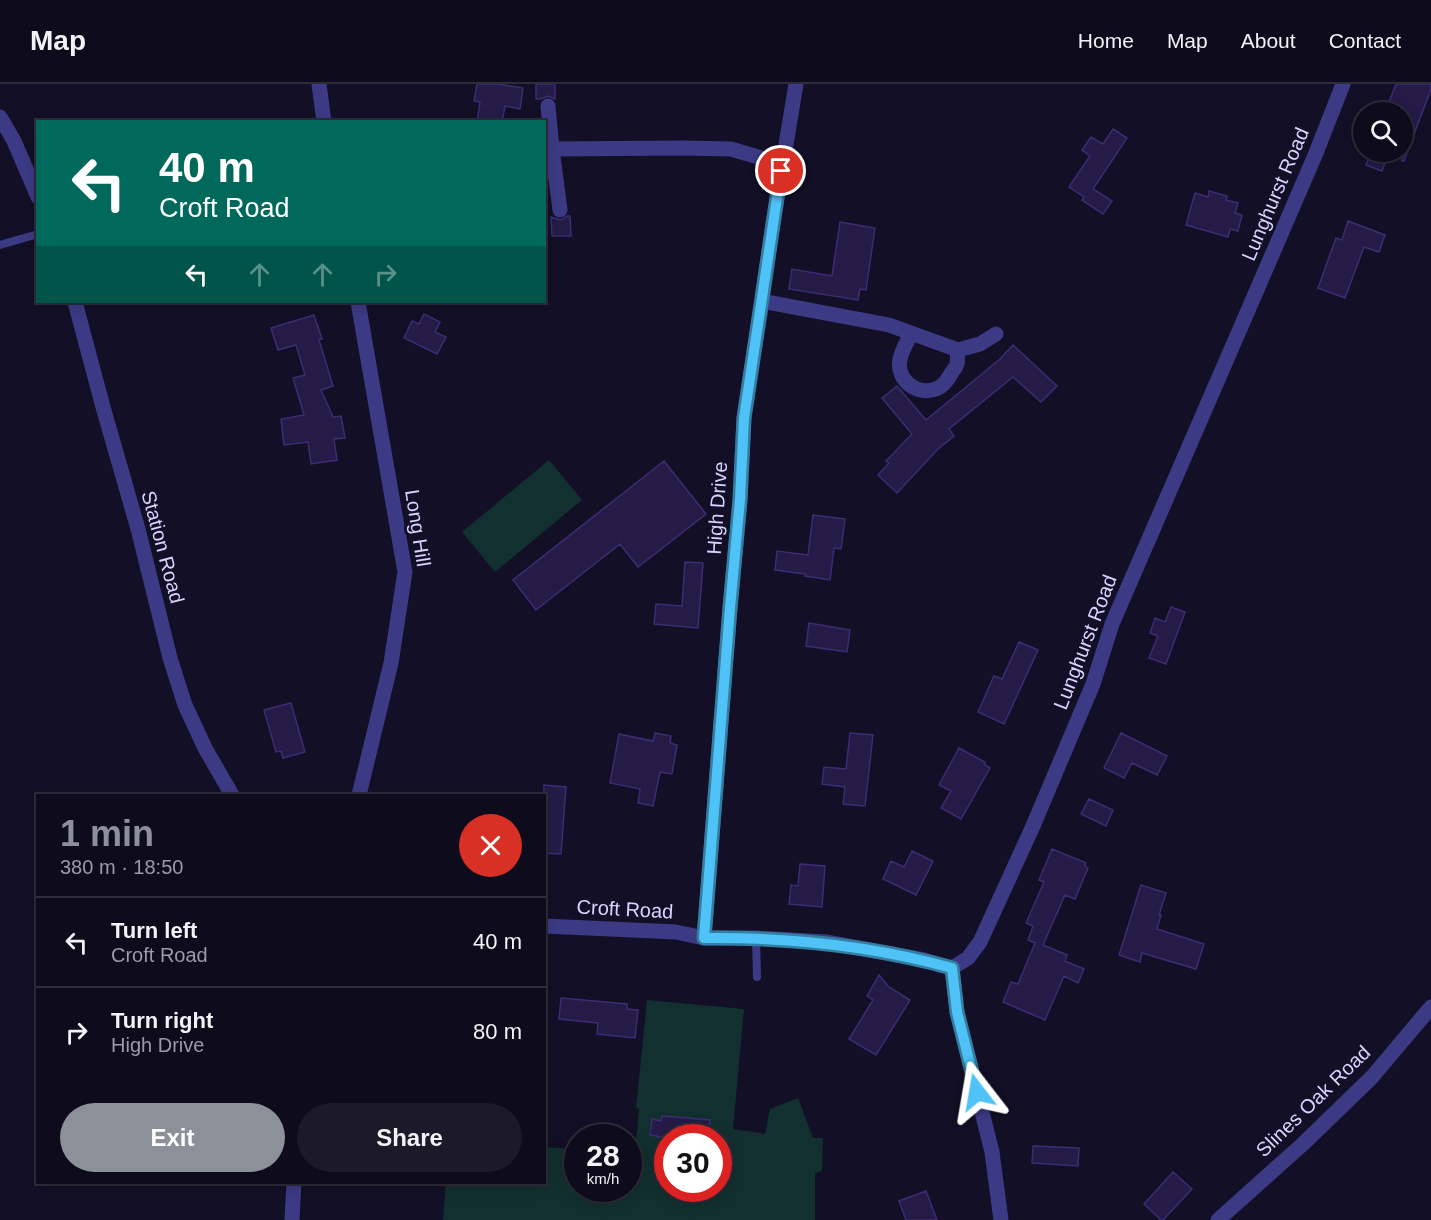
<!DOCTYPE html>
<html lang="en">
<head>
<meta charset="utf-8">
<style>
	:root { --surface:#0e0b1c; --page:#1c1929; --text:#f1f3f6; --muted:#9b9ba3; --line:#2e2b3b; --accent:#8c9099 }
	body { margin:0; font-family:Helvetica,sans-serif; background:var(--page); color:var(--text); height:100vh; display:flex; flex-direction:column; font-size:22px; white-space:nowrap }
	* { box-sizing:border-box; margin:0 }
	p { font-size:20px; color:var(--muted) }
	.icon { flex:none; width:33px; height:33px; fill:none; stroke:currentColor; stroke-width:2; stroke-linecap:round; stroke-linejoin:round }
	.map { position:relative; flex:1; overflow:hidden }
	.side { position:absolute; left:36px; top:710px; width:510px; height:390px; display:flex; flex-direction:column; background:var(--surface); border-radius:0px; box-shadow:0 3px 15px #0003,0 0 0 2px var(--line) }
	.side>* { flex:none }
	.top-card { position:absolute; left:36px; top:36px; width:510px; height:183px; border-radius:0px; box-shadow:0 3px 15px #0003,0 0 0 2px var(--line); background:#00695c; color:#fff; overflow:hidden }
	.tools { position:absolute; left:1353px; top:18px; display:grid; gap:12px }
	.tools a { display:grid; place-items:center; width:60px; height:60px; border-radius:50%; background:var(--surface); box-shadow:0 3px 15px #0003,0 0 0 2px var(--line); font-size:30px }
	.speed { position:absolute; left:564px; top:1040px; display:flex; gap:12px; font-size:30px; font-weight:700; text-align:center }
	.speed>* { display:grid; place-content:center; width:78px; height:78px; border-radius:50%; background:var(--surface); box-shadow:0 3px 15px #0003,0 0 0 2px var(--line); line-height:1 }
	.speed small { font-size:15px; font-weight:400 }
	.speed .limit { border:9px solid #d22; background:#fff; color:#111 }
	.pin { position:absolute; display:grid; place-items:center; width:51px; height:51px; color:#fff; margin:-26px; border:3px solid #fff; border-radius:50%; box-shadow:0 2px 6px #0007 }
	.me { position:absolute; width:66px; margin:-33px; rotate:346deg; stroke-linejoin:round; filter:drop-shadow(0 0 4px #0008) }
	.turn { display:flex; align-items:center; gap:21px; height:126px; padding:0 24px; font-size:27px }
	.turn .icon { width:78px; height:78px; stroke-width:2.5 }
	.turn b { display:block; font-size:42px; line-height:51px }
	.lanes { display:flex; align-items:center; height:57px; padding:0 24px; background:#0003; justify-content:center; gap:30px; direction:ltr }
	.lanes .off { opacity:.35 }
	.round { display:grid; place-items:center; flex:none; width:63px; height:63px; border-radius:32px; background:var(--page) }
	.summary { display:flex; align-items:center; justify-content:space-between; height:102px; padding:0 24px }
	h1 { font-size:36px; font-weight:700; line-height:45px; color:var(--accent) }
	.primary-button { display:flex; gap:12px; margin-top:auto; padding:12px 24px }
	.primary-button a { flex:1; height:69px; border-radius:36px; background:var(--accent); color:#fff; font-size:24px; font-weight:700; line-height:69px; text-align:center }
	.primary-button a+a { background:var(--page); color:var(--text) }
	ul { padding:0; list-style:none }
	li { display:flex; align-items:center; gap:18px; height:90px; padding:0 24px; border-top:2px solid var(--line) }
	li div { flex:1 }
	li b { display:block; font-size:22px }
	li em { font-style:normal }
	header { display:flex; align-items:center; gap:36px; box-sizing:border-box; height:84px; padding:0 30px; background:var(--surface); border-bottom:2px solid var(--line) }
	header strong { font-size:28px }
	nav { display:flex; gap:33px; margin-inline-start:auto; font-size:21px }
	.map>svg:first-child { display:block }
	.green { fill:#12302f; fill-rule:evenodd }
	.building { fill:#241b47; stroke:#3b2d73; stroke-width:1.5 }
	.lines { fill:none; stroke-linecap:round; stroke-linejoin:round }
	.service { stroke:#3d3a85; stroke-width:8 }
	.minor { stroke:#3d3a85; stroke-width:15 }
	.tertiary { stroke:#3d3a85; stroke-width:15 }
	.route-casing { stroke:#337fa1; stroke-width:15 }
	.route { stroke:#4fc3f7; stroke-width:10 }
	.labels { text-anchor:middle; stroke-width:6; stroke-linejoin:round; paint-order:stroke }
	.street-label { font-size:20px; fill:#d9d4ff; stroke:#130f26 }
</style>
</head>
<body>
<header>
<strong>Map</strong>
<nav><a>Home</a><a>Map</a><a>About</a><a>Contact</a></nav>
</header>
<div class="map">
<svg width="1431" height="1136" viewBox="0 0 1431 1136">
	<rect width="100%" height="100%" fill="#130f26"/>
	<!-- green -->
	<path class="green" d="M 549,376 L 582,416 L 495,488 L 462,448 Z
		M 647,916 L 744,925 L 733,1045 L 765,1050 L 770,1025 L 798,1014 L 813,1054 L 823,1054 L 822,1087 L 815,1089 L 815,1136 L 443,1136 L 446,1098 L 544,1098 L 545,1063 L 577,1065 L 578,1104 L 628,1104 L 629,1067 L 635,1067 L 639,1025 L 636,1024 ZM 668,1053 L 718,1053 L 718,1104 L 668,1104 Z"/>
	<!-- building -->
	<path class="building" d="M 477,0 L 498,0 L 523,4 L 520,25 L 505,22 L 502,38 L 477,38 L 480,18 L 474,17 Z
		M 536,0 L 555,0 L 555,15 L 548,12 L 541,15 L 536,15 Z
		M 1396,0 L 1431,0 L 1431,5 L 1404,77 L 1402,77 L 1402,28 L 1385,28 Z
		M 1113,45 L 1127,54 L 1093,105 L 1112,117 L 1103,130 L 1082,116 L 1084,113 L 1069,103 L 1090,72 L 1082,66 L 1091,53 L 1103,60 Z
		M 1371,68 L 1389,68 L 1382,87 L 1366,81 Z
		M 1209,107 L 1227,112 L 1226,116 L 1238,119 L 1235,129 L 1242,131 L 1238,147 L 1230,145 L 1228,153 L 1186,141 L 1195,109 L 1208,113 Z
		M 567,132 L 570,132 L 571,152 L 552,152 L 551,133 L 561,136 Z
		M 1348,137 L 1385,151 L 1379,168 L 1364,163 L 1345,214 L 1318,204 L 1336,154 L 1342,156 Z
		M 840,138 L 875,144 L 866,206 L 860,205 L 858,216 L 789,205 L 792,185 L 832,192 Z
		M 424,230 L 440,238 L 435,248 L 446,253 L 437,270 L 404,254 L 412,237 L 419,240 Z
		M 314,231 L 322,255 L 319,256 L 333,302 L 321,306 L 333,333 L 341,332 L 345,354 L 334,355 L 337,376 L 311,380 L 308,358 L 284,361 L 281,335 L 304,331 L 293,294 L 305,291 L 296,261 L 278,266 L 271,244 Z
		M 1013,261 L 1057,302 L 1041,318 L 1013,293 L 949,345 L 954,352 L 938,365 L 897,409 L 878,391 L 889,379 L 886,377 L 912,350 L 882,314 L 897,302 L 926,336 L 1000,275 Z
		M 664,377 L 706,430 L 638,483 L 620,460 L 536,526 L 513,496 Z
		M 813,431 L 845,435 L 841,465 L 834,464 L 830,496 L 805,492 L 805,490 L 775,486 L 777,467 L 808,471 Z
		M 685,478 L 703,479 L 698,544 L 654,540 L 656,520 L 682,522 Z
		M 1171,523 L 1185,528 L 1166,580 L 1149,574 L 1158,552 L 1150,549 L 1155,534 L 1165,538 Z
		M 809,539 L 850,546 L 847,568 L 806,562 Z
		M 1019,558 L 1038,566 L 1004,640 L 978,628 L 994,592 L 1002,595 Z
		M 291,619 L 305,668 L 283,674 L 281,667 L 276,668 L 264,626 Z
		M 655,649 L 671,652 L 670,659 L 677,661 L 672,690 L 660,688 L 653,722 L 638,719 L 640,705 L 610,699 L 619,650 L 653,657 Z
		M 850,649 L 873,651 L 865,722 L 843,720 L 845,703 L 822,700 L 824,683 L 846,685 Z
		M 1121,649 L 1167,672 L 1157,691 L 1132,679 L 1124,694 L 1104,684 Z
		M 959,664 L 985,678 L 984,680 L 990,684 L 961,735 L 941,724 L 951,707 L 939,701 Z
		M 544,701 L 566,703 L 561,770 L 544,769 Z
		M 1089,715 L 1113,726 L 1106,742 L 1081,730 Z
		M 1052,765 L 1086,779 L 1085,782 L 1088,784 L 1075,815 L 1065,811 L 1043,861 L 1067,871 L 1065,877 L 1084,885 L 1078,899 L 1064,892 L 1045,936 L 1003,918 L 1011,898 L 1018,900 L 1035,859 L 1028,856 L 1033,842 L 1026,839 L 1044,798 L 1039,796 Z
		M 912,767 L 933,777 L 916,811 L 883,795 L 891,777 L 904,783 Z
		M 800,780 L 825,782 L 822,823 L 789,820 L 791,801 L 798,802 Z
		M 1141,801 L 1166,809 L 1159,831 L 1161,831 L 1157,845 L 1204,860 L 1196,885 L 1142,869 L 1140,878 L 1119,871 Z
		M 879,891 L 889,903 L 910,916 L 876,971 L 849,955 L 873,916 L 867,912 Z
		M 561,914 L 627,920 L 627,925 L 638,926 L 635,954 L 597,950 L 598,939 L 559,935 Z
		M 662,1032 L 710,1036 L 708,1053 L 657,1053 L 657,1052 L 650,1051 L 652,1035 L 661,1037 Z
		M 1033,1062 L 1079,1064 L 1078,1082 L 1032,1079 Z
		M 1173,1088 L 1192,1105 L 1163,1136 L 1161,1136 L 1144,1120 Z
		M 926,1107 L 937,1136 L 906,1136 L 899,1117 Z"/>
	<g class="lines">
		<!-- service -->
		<path class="service" d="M 0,161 L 38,150
			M 756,854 L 757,893"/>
		<!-- minor -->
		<path class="minor" d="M 319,0 L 324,38
			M 548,22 L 552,65 L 560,126
			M 552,65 L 682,64 L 731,65 L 782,80
			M 762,217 L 889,241 L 958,266 L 980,260 L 996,250
			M 358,218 L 405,488 L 391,579 L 359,711
			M 911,250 C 907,258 901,267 900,276 C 896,296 917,312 936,305 C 944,302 948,295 952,288 C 954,286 956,283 957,280 C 958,276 957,270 958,266
			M 544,842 L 676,848 L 704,854 L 756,854 L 826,858 L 924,876 L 952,884
			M 704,854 L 730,524 L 740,416 L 744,334 L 762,217 L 773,139 L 796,0
			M 1001,1136 L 992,1068 L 957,928 L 952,884 L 968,874 L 980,858 L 1033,742 L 1093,600 L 1112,540 L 1256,208 L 1316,69 L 1343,0
			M 1218,1136 L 1304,1059 L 1372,993 L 1431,923"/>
		<!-- tertiary -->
		<path class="tertiary" d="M 0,33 L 14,57 L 38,113
			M 75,218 L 103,323 L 138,445 L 170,574 L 185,621 L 205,664 L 232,711
			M 292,1136 L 294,1098"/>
	</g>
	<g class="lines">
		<!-- route casing -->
		<g class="route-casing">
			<path id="route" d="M 781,87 L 744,334 L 740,416 L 730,524 L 704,854 C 789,853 870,861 952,884 L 957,928 L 977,1008"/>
		</g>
		<!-- route -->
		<use href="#route" class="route"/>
	</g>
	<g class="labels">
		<!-- street labels -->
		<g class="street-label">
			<text transform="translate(1275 110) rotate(-67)" y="7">Lunghurst Road</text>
			<text transform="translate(717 424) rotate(-86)" y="7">High Drive</text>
			<text transform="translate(418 444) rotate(81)" y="7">Long Hill</text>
			<text transform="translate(163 463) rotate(75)" y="7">Station Road</text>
			<text transform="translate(1085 558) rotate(-69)" y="7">Lunghurst Road</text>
			<text transform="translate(625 825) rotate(3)" y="7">Croft Road</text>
			<text transform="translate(1313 1017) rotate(-44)" y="7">Slines Oak Road</text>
		</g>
	</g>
</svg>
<div class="tools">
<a><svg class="icon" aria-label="search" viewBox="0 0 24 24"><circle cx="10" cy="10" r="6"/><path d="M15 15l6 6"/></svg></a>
</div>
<div class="speed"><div>28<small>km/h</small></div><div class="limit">30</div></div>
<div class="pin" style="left:781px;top:87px;background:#d93025"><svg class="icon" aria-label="arrive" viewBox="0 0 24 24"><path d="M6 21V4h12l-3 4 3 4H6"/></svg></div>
<svg class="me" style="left:977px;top:1008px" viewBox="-20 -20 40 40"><path d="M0-17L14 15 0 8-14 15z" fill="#4fc3f7" stroke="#fff" stroke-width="4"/></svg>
<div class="top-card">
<div class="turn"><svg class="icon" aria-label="left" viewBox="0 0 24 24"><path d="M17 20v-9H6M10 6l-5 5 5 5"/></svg><div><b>40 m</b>Croft Road</div></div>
<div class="lanes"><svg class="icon" aria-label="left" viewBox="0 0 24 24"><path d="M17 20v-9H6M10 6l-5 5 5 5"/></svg><svg class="icon off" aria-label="ahead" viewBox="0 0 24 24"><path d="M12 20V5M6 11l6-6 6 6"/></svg><svg class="icon off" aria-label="ahead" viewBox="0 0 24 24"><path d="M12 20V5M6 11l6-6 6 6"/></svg><svg class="icon off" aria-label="right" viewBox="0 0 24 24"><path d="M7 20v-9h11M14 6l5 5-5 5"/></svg></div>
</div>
<section class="side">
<div class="summary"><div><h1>1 min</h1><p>380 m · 18:50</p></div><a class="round" style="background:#d93025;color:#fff"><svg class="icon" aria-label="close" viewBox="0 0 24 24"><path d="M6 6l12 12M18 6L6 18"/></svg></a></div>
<ul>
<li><svg class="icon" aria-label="left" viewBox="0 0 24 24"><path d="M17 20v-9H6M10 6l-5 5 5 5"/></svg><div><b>Turn left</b><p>Croft Road</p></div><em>40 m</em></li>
<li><svg class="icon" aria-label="right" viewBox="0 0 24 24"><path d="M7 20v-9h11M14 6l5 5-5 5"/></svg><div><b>Turn right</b><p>High Drive</p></div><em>80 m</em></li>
</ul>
<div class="primary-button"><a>Exit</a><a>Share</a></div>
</section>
</div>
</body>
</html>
